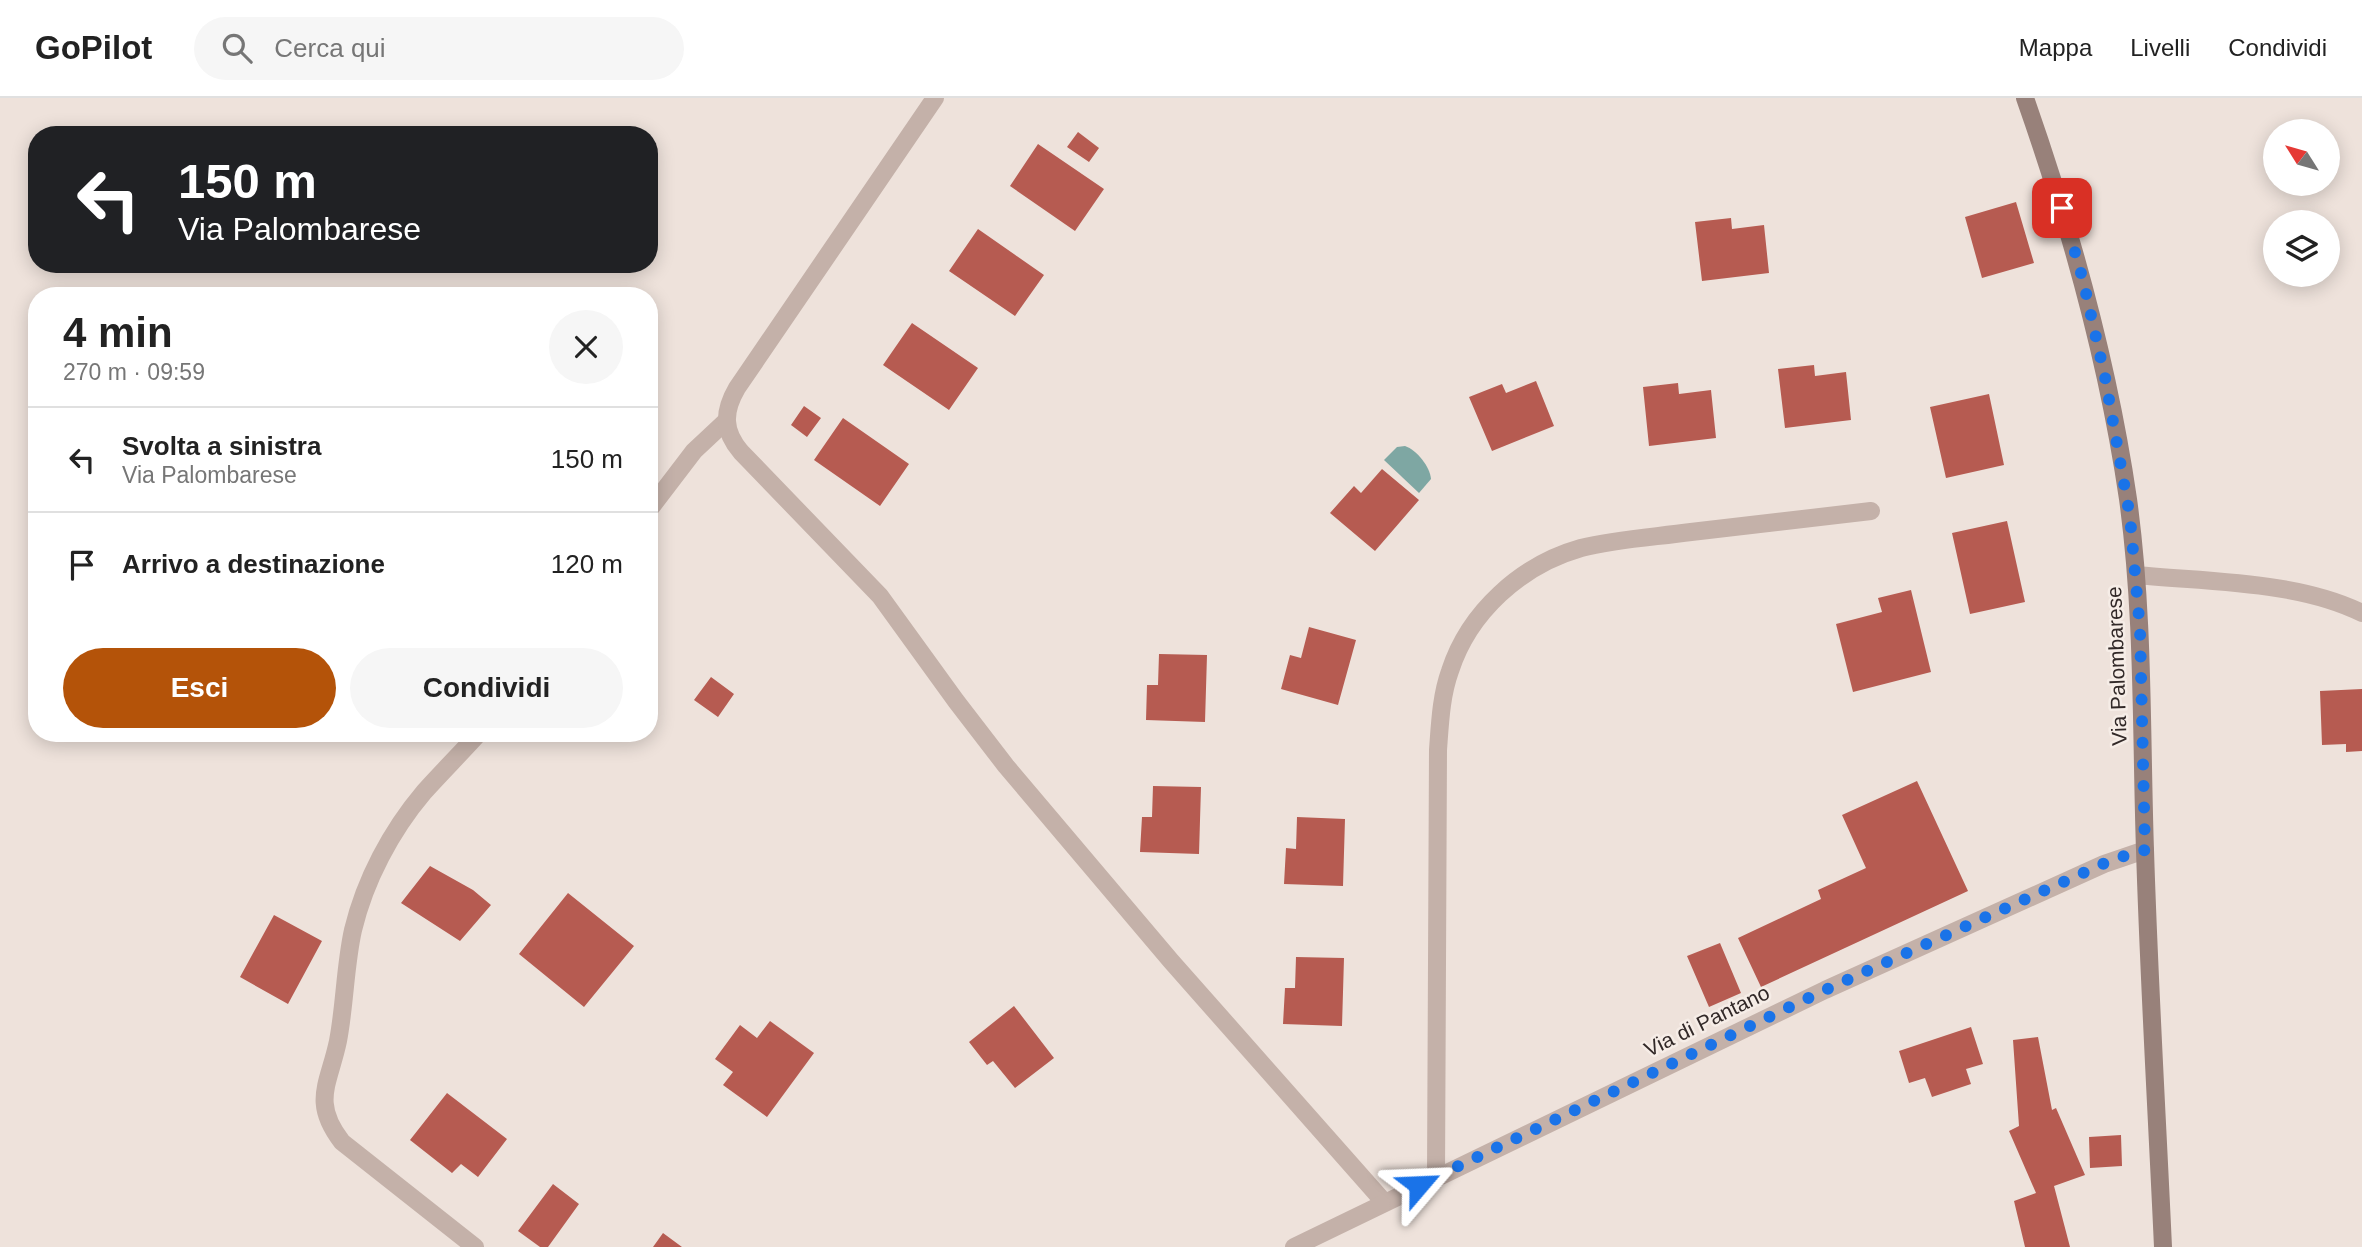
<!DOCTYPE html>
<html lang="it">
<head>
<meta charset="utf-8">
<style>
	:root { --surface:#fff; --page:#f6f6f6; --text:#222; --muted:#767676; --line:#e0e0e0; --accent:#b45309 }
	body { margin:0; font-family:Helvetica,sans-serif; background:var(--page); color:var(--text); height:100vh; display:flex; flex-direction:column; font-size:26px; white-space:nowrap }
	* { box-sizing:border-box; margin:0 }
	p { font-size:23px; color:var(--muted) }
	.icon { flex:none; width:38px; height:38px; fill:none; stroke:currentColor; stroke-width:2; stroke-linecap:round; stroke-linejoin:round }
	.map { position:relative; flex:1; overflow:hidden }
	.drawer { position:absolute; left:28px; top:189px; width:630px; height:455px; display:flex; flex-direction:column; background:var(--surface); border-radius:28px; box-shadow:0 4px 18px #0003 }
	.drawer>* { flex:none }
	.banner { position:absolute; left:28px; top:28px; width:630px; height:147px; border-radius:28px; box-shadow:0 4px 18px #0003; background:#202124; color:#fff; overflow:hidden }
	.needle { width:46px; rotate:307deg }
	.controls { position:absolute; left:2263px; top:21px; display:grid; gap:14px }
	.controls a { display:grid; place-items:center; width:77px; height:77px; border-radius:50%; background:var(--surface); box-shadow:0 4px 18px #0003; font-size:35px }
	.pin { position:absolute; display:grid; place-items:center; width:60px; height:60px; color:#fff; margin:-30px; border-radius:14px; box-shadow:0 4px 10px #0006 }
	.me { position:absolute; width:77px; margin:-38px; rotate:64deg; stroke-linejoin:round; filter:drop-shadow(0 0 5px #0008) }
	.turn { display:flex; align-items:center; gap:24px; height:147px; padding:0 35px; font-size:32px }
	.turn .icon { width:91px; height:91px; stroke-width:2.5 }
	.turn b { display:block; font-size:49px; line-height:60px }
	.round { display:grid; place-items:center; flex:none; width:74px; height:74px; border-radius:37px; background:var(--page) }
	.head { display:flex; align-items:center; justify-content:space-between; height:119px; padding:0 35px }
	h1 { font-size:42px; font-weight:700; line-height:52px }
	.button { display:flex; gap:14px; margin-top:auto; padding:14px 35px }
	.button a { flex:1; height:80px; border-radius:42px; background:var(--accent); color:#fff; font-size:28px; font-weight:700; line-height:80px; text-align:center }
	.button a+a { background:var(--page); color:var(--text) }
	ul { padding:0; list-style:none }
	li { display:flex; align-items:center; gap:21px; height:105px; padding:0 35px; border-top:2px solid var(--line) }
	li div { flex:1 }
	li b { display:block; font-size:26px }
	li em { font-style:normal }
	header { display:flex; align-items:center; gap:42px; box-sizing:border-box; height:98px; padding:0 35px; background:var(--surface); border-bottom:2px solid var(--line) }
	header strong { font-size:33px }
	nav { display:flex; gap:38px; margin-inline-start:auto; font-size:24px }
	.search { width:490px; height:63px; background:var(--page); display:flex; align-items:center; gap:18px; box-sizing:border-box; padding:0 24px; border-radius:38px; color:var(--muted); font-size:26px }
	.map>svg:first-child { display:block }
	.water { fill:#7ea7a3 }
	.building { fill:#b65b51 }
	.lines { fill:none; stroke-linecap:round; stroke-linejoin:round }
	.service { stroke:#c4b1a9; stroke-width:18 }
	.minor { stroke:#c4b1a9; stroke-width:18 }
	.tertiary { stroke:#c4b1a9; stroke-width:18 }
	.secondary { stroke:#98817a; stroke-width:18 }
	.route { stroke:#1a73e8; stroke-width:12; stroke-dasharray:0 21.6 }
	.labels { text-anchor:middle; stroke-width:5; stroke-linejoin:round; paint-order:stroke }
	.street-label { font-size:21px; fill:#322928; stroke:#f6ede7 }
</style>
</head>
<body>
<header>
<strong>GoPilot</strong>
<div class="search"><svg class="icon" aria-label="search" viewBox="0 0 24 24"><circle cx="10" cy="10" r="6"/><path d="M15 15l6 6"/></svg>Cerca qui</div>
<nav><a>Mappa</a><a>Livelli</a><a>Condividi</a></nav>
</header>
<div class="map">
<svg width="2362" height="1149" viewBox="0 0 2362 1149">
	<rect width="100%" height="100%" fill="#eee2db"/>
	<!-- water -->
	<path class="water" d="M 1405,348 C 1417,352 1430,369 1431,381 L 1419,395 L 1384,362 L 1397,349 Z"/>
	<!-- building -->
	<path class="building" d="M 1078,34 L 1099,50 L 1089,64 L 1067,49 Z
		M 1038,46 L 1104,91 L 1075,133 L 1010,88 Z
		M 2016,104 L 2034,165 L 1982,180 L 1965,119 Z
		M 1731,120 L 1732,131 L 1764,127 L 1769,175 L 1702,183 L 1695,124 Z
		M 978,131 L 1044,177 L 1015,218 L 949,173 Z
		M 912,225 L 978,270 L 949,312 L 883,267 Z
		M 1814,267 L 1815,278 L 1846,274 L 1851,322 L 1785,330 L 1778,271 Z
		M 1536,283 L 1554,328 L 1492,353 L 1469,299 L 1502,286 L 1506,295 Z
		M 1678,285 L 1679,296 L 1711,292 L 1716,340 L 1649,348 L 1643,289 Z
		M 1989,296 L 2004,367 L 1946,380 L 1930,309 Z
		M 804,308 L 821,320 L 807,339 L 791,327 Z
		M 843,320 L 909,366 L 880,408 L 814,362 Z
		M 1382,371 L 1419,402 L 1375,453 L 1330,415 L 1354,388 L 1361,395 Z
		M 2007,423 L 2025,504 L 1970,516 L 1952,435 Z
		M 1911,492 L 1931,574 L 1853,594 L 1836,526 L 1882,514 L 1878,500 Z
		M 1309,529 L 1356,542 L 1338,607 L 1281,591 L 1290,557 L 1301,560 Z
		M 1159,556 L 1207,557 L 1205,624 L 1146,622 L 1147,587 L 1158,587 Z
		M 711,579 L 734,596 L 718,619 L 694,602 Z
		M 2362,591 L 2362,653 L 2346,654 L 2346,646 L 2322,647 L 2320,593 Z
		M 1917,683 L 1968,793 L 1761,889 L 1738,840 L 1821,801 L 1818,792 L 1866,770 L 1842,717 Z
		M 1153,688 L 1201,689 L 1199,756 L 1140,754 L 1142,719 L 1152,719 Z
		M 1297,719 L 1345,721 L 1343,788 L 1284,786 L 1286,750 L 1296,751 Z
		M 430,768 L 473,792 L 491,807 L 460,843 L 401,805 Z
		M 568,795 L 634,848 L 584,909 L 519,856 Z
		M 274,817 L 322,843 L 288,906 L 240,879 Z
		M 1720,845 L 1741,895 L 1709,909 L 1687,858 Z
		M 1296,859 L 1344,860 L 1342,928 L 1283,926 L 1285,890 L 1295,890 Z
		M 1014,908 L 1054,960 L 1015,990 L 993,963 L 987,967 L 969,944 Z
		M 770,923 L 814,955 L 767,1019 L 723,987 L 733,974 L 715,961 L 740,927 L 757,940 Z
		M 1971,929 L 1983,966 L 1966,971 L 1971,986 L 1932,999 L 1925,980 L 1909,985 L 1899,953 Z
		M 2038,939 L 2052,1012 L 2056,1010 L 2085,1077 L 2054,1088 L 2070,1149 L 2025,1149 L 2014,1103 L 2036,1095 L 2009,1033 L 2019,1028 L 2013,942 Z
		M 447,995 L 507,1041 L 478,1079 L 461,1066 L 452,1075 L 410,1042 Z
		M 2121,1037 L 2122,1068 L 2090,1070 L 2089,1039 Z
		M 553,1086 L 579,1106 L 548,1149 L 540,1149 L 518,1133 Z
		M 663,1135 L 682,1149 L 653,1149 Z"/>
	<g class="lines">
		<!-- service -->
		<path class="service" d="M 649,412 L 694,353 L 725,324
			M 475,1149 L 342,1044 C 311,1004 329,986 338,943 C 345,906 345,868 353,832 C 365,782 391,733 424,694 C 442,674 461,655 479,635"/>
		<!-- minor -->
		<path class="minor" d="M 935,0 L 737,290 C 723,314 723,333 741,354 L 880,498 L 956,603 L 1006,668 L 1171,863 L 1384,1104
			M 2137,477 C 2208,484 2298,483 2362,515
			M 1436,1079 L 1438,652 C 1440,625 1441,598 1450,573 C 1469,514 1521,467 1581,450 C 1616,441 1655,439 1691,434 C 1751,427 1811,420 1871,413"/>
		<!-- tertiary -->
		<path class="tertiary" d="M 1294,1149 L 1825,892 L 2104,766 L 2145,752"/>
		<!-- secondary -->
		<path class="secondary" d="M 2025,0 C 2071,131 2108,264 2128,401 C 2144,517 2141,635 2145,752 C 2149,884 2157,1017 2163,1149"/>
	</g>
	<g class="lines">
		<!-- route -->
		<path class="route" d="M 1419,1087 L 1825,892 L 2114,761 L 2145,752 L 2140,531 L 2130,419 L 2105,279 L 2083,182 L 2062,110"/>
	</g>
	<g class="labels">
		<!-- street labels -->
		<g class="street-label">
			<text transform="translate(2117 568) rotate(-92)" y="7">Via Palombarese</text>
			<text transform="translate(1707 923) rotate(-26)" y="7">Via di Pantano</text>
		</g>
	</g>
</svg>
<div class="controls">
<a><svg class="needle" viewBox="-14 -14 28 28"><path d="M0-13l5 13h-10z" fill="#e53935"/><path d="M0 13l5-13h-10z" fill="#767676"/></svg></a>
<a><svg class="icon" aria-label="layers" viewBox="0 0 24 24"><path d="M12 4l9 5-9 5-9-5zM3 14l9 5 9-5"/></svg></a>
</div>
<div class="pin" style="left:2062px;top:110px;background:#d93025"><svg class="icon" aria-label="arrive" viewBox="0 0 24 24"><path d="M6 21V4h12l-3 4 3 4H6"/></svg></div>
<svg class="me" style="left:1419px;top:1087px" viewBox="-20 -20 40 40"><path d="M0-17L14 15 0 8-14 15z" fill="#1a73e8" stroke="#fff" stroke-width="4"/></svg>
<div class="banner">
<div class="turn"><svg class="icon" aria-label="left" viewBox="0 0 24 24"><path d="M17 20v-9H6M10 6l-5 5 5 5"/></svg><div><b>150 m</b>Via Palombarese</div></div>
</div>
<section class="drawer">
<div class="head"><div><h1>4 min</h1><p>270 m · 09:59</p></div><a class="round"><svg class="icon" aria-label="close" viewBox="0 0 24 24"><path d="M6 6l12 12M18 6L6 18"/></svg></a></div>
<ul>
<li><svg class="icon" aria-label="left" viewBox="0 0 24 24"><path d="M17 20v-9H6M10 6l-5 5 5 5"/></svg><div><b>Svolta a sinistra</b><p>Via Palombarese</p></div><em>150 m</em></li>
<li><svg class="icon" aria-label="arrive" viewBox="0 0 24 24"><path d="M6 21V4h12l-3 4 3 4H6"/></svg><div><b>Arrivo a destinazione</b></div><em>120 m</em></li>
</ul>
<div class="button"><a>Esci</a><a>Condividi</a></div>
</section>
</div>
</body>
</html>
